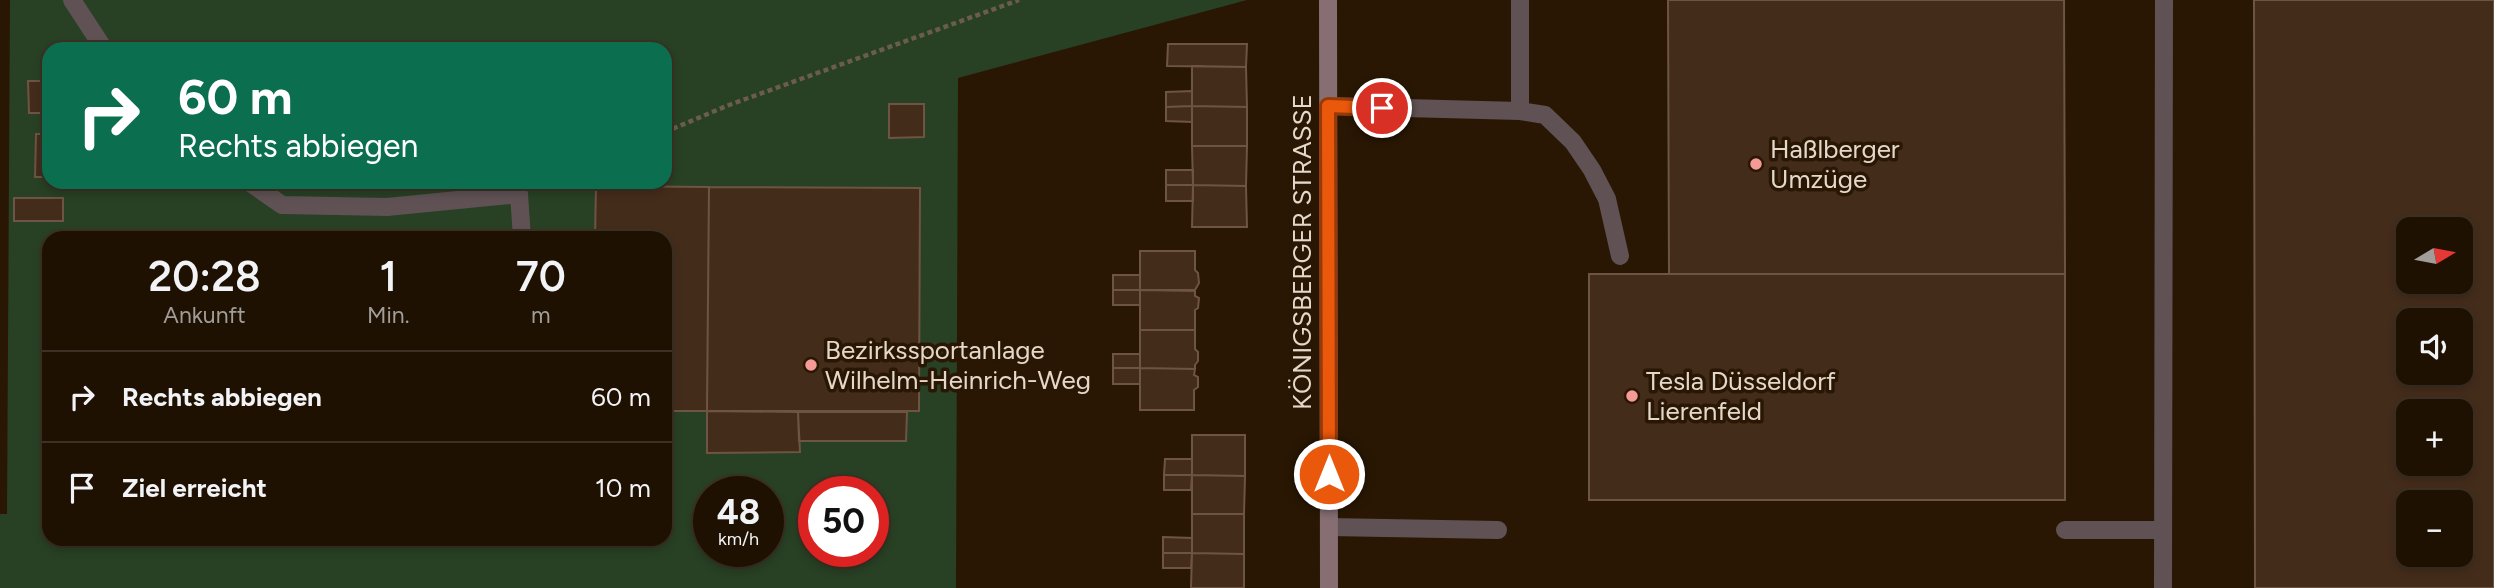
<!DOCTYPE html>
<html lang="de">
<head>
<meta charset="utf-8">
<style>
	:root { --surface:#1f1102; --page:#2c1f11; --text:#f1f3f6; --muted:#a19d99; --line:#3c3124 }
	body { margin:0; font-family:Figtree,sans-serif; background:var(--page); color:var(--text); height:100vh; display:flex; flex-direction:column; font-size:26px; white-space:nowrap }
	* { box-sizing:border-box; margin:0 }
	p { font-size:23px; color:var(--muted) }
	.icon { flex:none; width:38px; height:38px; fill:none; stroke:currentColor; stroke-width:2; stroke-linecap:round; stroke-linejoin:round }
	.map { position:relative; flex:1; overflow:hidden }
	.side { position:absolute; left:42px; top:231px; width:630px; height:315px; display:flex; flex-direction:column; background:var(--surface); border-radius:21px; box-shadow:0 4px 10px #0003,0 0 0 2px var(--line) }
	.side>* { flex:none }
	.hud { position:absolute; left:42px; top:42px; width:630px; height:147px; border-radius:21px; box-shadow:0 4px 10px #0003,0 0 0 2px var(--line); background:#0b6e4f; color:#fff; overflow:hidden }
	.needle { width:46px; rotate:80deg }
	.tools { position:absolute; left:2396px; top:217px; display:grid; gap:14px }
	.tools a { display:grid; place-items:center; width:77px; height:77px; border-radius:14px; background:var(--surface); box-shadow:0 4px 10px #0003,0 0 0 2px var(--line); font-size:35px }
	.speed { position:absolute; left:693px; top:476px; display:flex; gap:14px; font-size:35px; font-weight:700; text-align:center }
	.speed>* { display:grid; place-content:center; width:91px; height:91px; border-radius:50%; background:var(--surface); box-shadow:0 4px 10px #0003,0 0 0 2px var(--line); line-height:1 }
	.speed small { font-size:18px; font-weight:400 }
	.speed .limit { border:10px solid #d22; background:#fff; color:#111 }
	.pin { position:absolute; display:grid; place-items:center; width:60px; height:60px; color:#fff; margin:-30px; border:4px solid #fff; border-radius:50%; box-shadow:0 2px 7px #0007 }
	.me { position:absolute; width:77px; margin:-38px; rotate:0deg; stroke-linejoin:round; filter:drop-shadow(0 0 5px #0008) }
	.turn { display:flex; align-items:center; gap:24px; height:147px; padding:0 21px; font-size:32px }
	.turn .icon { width:91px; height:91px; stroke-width:2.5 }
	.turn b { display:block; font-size:49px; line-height:60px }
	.eta { display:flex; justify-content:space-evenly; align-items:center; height:119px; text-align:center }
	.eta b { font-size:42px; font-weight:600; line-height:49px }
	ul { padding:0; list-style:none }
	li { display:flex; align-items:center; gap:21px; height:91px; padding:0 21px; border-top:2px solid var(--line) }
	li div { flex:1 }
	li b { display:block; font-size:26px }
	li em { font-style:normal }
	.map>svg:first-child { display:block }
	.green { fill:#284024; fill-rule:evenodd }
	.building { fill:#442c1b; stroke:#6e5442; stroke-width:2; fill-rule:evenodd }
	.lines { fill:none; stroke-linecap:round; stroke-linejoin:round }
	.path { stroke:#6c5d4b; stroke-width:4.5; stroke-dasharray:5 3.5; stroke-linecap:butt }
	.lane { stroke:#5f5154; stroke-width:18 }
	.secondary { stroke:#866e73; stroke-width:18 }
	.route-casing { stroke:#983908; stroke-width:18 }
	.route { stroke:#ea580c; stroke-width:12 }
	.poi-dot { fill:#f59b97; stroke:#291703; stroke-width:2.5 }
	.labels { text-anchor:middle; stroke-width:7; stroke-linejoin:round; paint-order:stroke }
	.poi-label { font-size:26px; fill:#e4d8cb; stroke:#291703; text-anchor:start }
	.street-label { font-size:26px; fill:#e4d8cb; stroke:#291703 }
</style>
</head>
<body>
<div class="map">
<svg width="2494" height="588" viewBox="0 0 2494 588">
	<rect width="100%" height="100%" fill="#291703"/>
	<!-- green -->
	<path class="green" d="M 10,0 L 1247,0 L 958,78 L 956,588 L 0,588 L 0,514 L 7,514 ZM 49,49 L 665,49 L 665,182 L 49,182 ZM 49,238 L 665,238 L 665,539 L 49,539 ZM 709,492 L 768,492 L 768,551 L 709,551 ZM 814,492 L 873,492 L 873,551 L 814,551 Z"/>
	<!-- building -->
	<path class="building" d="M 1668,0 L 2064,0 L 2065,274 L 1669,274 Z
		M 2254,0 L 2494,0 L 2494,588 L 2255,588 ZM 2408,229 L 2460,229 L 2460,282 L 2408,282 ZM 2408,320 L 2460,320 L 2460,373 L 2408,373 ZM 2408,411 L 2460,411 L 2460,464 L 2408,464 ZM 2408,502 L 2460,502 L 2460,555 L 2408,555 Z
		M 1168,44 L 1247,44 L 1246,67 L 1167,66 Z
		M 1192,66 L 1246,67 L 1247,107 L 1192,106 Z
		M 28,81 L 49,81 L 49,113 L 29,113 Z
		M 1192,91 L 1192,106 L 1166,107 L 1166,92 Z
		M 889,104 L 924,104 L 924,137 L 889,138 Z
		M 1192,106 L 1247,107 L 1247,146 L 1192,146 Z
		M 1192,106 L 1192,122 L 1166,121 L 1166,107 Z
		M 36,134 L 49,134 L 49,177 L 35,177 Z
		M 1192,146 L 1247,146 L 1246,186 L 1193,185 Z
		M 1166,170 L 1193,170 L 1193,185 L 1166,185 Z
		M 1166,185 L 1193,185 L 1193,201 L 1166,201 Z
		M 1193,185 L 1246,186 L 1247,227 L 1192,227 Z
		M 596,186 L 709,187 L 707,411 L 665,411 L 665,238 L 595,238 Z
		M 709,187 L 920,188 L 919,411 L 707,411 Z
		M 14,198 L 63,198 L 63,221 L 14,221 Z
		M 1140,251 L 1195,251 L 1195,270 L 1198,273 L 1199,283 L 1195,290 L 1140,290 Z
		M 1589,274 L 2065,274 L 2065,500 L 1589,500 Z
		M 1113,275 L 1140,275 L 1140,290 L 1113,290 Z
		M 1113,290 L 1140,290 L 1140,305 L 1113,305 Z
		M 1140,290 L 1195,291 L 1195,296 L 1199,298 L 1198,308 L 1195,310 L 1195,330 L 1140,330 Z
		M 1140,330 L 1195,330 L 1195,349 L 1198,352 L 1198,361 L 1195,365 L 1195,369 L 1140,368 Z
		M 1113,354 L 1140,354 L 1140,368 L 1113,368 Z
		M 1113,368 L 1140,368 L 1140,384 L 1113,384 Z
		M 1140,368 L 1195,369 L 1194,375 L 1198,377 L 1198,387 L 1194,390 L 1194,410 L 1140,410 Z
		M 707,411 L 798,412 L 800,452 L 707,453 Z
		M 798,412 L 907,412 L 906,441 L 799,441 Z
		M 1192,435 L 1245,435 L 1245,476 L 1192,475 Z
		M 1165,459 L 1192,459 L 1192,475 L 1164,475 Z
		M 1164,475 L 1192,475 L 1191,490 L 1164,490 Z
		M 1192,475 L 1245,476 L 1244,514 L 1192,514 Z
		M 1192,514 L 1244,514 L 1244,554 L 1192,553 Z
		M 1163,537 L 1192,538 L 1192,553 L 1163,553 Z
		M 1163,553 L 1192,553 L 1191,568 L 1163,568 Z
		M 1192,553 L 1244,554 L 1244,588 L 1191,588 Z"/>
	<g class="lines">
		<!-- path -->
		<path class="path" d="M 665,132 L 729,105 L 1019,0"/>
		<!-- lane -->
		<path class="lane" d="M 72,0 L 104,49
			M 1520,0 L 1520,111
			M 1328,106 L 1520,111 L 1545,115 L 1573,142 L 1592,170 L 1607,199 L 1620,256
			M 249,182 L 282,205 L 387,207 L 519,194 L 522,238
			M 1329,527 L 1498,530
			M 2065,530 L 2163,530
			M 2163,588 L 2164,0"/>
		<!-- secondary -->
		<path class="secondary" d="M 1328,0 L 1329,588"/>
	</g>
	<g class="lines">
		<!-- route casing -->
		<g class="route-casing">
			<path id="route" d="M 1329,474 L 1328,106 L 1382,108"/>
		</g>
		<!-- route -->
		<use href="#route" class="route"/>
	</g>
	<!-- markers -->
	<g class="poi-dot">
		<circle cx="1756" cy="164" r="7"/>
		<circle cx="811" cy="365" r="7"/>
		<circle cx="1632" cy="396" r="7"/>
	</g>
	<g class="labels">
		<!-- poi labels -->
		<g class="poi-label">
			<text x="1770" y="158">Haßlberger<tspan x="1770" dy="30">Umzüge</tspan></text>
			<text x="825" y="359">Bezirkssportanlage<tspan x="825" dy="30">Wilhelm-Heinrich-Weg</tspan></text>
			<text x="1646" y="390">Tesla Düsseldorf<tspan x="1646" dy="30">Lierenfeld</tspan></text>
		</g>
		<!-- street labels -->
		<g class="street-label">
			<text transform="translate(1302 252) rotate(-90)" y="9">KÖNIGSBERGER STRASSE</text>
		</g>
	</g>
</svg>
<div class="tools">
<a><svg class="needle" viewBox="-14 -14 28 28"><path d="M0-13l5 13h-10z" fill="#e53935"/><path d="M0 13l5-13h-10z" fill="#a19d99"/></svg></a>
<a><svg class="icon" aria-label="sound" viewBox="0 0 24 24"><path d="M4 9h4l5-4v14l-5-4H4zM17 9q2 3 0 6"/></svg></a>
<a>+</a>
<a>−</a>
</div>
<div class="speed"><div>48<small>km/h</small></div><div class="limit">50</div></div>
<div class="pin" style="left:1382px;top:108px;background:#d93025"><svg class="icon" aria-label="arrive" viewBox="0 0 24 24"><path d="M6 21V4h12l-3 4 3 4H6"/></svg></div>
<svg class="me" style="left:1329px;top:474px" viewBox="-20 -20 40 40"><circle r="17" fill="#ea580c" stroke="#fff" stroke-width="3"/><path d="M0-11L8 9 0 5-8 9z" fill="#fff"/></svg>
<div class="hud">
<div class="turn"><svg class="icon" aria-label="right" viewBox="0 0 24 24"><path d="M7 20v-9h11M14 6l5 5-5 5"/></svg><div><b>60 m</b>Rechts abbiegen</div></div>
</div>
<section class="side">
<div class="eta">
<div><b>20:28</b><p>Ankunft</p></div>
<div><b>1</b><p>Min.</p></div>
<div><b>70</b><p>m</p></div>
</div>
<ul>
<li><svg class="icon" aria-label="right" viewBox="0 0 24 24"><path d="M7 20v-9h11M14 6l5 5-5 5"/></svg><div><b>Rechts abbiegen</b></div><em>60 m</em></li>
<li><svg class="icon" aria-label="arrive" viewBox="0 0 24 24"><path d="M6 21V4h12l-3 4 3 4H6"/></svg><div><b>Ziel erreicht</b></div><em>10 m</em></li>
</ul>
</section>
</div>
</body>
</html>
